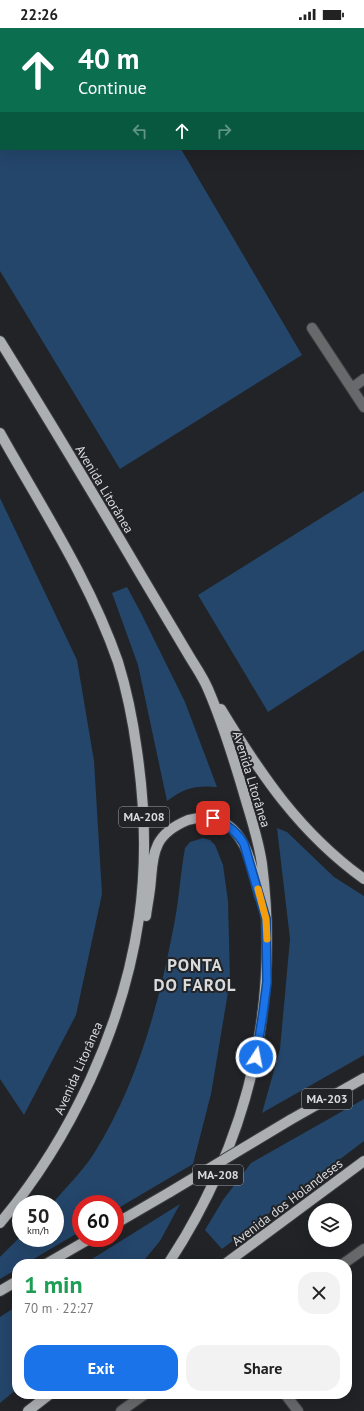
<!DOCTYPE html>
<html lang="en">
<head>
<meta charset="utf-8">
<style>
	:root { --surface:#fff; --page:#f2f2f2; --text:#222; --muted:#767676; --accent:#1a73e8 }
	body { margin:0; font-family:"PT Sans",sans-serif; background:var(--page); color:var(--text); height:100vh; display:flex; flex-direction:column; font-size:15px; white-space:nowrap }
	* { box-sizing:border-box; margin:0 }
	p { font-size:13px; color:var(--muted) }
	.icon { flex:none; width:22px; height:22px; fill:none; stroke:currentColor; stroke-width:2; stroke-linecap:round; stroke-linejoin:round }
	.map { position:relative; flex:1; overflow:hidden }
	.drawer { position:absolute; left:12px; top:1231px; width:340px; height:140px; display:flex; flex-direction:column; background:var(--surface); border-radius:16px; box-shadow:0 4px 16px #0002 }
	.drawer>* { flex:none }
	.banner { position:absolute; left:0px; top:0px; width:364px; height:122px; box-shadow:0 4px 16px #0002; background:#0b6e4f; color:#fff; overflow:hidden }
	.controls { position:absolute; left:308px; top:1175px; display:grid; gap:8px }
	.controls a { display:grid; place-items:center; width:44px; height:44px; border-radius:50%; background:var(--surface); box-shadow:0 4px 16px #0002; font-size:20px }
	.speed { position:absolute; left:12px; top:1167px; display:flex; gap:8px; font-size:20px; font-weight:700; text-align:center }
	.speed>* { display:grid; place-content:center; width:52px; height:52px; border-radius:50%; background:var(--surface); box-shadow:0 4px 16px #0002; line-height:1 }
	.speed small { font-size:10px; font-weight:400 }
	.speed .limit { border:6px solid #d22; background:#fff; color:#111 }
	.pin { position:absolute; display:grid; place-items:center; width:34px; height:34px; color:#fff; margin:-17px; border-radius:8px; box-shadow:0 2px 6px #0006 }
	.me { position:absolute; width:44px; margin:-22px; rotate:11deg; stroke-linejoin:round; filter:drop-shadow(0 0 3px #0008) }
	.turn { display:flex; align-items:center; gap:14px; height:84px; padding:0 12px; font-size:18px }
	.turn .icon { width:52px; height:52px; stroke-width:2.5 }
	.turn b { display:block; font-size:28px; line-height:34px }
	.lanes { display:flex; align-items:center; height:38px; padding:0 12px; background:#0003; justify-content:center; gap:20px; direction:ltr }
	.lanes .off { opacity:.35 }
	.round { display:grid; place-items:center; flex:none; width:42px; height:42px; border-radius:16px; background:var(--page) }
	.head { display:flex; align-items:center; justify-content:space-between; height:68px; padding:0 12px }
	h1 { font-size:24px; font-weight:600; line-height:30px; color:#1e9e55 }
	.primary-button { display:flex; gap:8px; margin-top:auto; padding:8px 12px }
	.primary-button a { flex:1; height:46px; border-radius:16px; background:var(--accent); color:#fff; font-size:16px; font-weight:600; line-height:46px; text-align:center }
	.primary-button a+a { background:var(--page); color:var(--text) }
	.status { display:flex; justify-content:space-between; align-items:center; height:28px; padding:0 20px; background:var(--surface); direction:ltr }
	.status svg { height:11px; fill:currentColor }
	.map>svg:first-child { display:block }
	.green { fill:#24466b }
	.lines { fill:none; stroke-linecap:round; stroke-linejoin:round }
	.minor-casing { stroke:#3b3d40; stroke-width:12 }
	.major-casing { stroke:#3b3d40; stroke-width:12 }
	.minor { stroke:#67696a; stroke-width:10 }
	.major { stroke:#acafb2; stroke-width:10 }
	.major-bridge-casing { stroke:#3b3d40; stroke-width:12; stroke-linecap:butt }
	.major-bridge { stroke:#acafb2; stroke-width:10 }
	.route-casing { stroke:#114b97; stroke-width:10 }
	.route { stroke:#1a73e8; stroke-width:7 }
	.slow { stroke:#f59e0b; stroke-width:7 }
	.labels { text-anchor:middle; stroke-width:4; stroke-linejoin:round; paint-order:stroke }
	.shield { fill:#212326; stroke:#a2a4a6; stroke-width:1 }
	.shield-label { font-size:12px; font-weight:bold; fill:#dadbdd }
	.street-label { font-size:13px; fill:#dadbdd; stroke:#212326 }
	.district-label { font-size:17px; font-weight:bold; letter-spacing:1px; fill:#dadbdd; stroke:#212326 }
</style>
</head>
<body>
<div class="status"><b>22:26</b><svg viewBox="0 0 49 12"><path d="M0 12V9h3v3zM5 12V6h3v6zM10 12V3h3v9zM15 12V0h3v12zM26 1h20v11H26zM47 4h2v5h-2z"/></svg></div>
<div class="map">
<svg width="364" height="1383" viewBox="0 0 364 1383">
	<rect width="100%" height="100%" fill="#212326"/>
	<!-- green -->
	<path class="green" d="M 0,0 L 152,0 L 1,1 L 1,121 L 181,121 L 302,327 L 120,441 L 0,243 Z
		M 364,463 L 364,622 L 268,684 L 198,567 Z
		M 0,470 L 77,632 L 94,733 L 102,866 L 76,987 L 24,1087 L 0,1051 Z
		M 127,559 L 141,585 L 185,674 L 217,759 C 196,757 184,760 167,773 L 138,637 L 112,565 Z
		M 277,800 L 287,804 L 334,849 L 364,868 L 364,1027 L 262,1085 L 280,1021 L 290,911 Z
		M 203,810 L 210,812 L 215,817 L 223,837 L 228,873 L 230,952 L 211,1066 L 193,1136 L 115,1182 L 115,1176 L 81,1176 L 81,1203 L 25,1236 L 17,1236 L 17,1241 L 0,1251 L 0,1229 L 21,1208 L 21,1210 L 55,1210 L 55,1176 L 52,1176 C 65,1160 82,1144 93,1127 C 136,1059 158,980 173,902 C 179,875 180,847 185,820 L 190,814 Z
		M 364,1071 L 364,1113 L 222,1221 L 205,1202 L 223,1172 L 251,1135 Z
		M 180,1176 L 160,1213 L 141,1236 L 84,1236 Z
		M 17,1278 L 17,1361 L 0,1375 L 0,1289 Z"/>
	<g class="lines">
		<!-- minor casing -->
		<g class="minor-casing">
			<path id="minor" d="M 312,300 L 364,379
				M 352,360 L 364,351
				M 343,1236 L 364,1221
				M 285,1366 L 298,1383
				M 121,1383 L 145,1366"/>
		</g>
		<!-- major casing -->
		<g class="major-casing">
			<path id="major" d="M 0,313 C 49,392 97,472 144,552 C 159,577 173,601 188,626 C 195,638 203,649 208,661 C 224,698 236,738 247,776 C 253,796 259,815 262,836 C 280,981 249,1113 168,1236
				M 0,405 C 42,480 90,553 118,634 C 127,663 133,693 137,723 C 145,778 147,834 139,890 C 123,999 71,1111 0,1195
				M 221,681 C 261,747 300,805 364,851
				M 146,888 C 147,879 149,870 150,861 C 152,846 151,830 158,816 C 164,804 176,797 188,792 C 198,789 209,789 218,792 C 248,803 252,842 260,869
				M 290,1092 L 364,1050
				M 115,1196 L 170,1164
				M 46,1236 L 91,1210
				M 225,1236 L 364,1133
				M 0,1263 L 17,1253
				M 28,1383 L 50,1366"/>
		</g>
		<!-- minor -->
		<use href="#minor" class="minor"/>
		<!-- major -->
		<use href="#major" class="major"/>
		<!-- major-bridge casing -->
		<g class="major-bridge-casing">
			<path id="major-bridge" d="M 170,1164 L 290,1092"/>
		</g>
		<!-- major-bridge -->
		<use href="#major-bridge" class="major-bridge"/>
	</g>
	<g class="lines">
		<!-- route casing -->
		<g class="route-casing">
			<path id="route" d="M 213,790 C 227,796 237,803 244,816 L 266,891 L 267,954 L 263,985 L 256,1029"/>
		</g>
		<!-- route -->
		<use href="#route" class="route"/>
		<!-- slow -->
		<path class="slow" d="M 258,861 L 266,891 L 267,911"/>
	</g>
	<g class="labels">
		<!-- shield labels -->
		<g class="shield">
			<rect x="119" y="779" width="50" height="20" rx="3"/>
			<rect x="302" y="1061" width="50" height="20" rx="3"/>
			<rect x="193" y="1137" width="50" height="20" rx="3"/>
		</g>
		<g class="shield-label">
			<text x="144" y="793">MA-208</text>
			<text x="327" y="1075">MA-203</text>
			<text x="218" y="1151">MA-208</text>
		</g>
		<!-- street labels -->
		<g class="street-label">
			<text transform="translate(105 461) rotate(59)" y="5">Avenida Litorânea</text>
			<text transform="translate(252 751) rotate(73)" y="5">Avenida Litorânea</text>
			<text transform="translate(78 1040) rotate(-66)" y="5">Avenida Litorânea</text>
			<text transform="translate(287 1174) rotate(-37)" y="5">Avenida dos Holandeses</text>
		</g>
		<!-- district labels -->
		<g class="district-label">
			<text x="195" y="943">PONTA<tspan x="195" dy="20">DO FAROL</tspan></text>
		</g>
	</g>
</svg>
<div class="controls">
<a><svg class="icon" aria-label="layers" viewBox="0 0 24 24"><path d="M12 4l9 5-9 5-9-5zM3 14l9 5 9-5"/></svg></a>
</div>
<div class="speed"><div>50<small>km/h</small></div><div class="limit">60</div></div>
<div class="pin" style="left:213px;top:790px;background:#d93025"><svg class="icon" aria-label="arrive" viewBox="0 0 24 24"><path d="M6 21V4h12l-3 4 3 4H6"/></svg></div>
<svg class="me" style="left:256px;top:1029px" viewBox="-20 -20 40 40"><circle r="17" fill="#1a73e8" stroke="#fff" stroke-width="3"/><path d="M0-11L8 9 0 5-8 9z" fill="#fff"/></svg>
<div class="banner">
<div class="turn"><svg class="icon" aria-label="ahead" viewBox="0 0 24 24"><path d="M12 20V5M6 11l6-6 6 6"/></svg><div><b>40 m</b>Continue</div></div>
<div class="lanes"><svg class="icon off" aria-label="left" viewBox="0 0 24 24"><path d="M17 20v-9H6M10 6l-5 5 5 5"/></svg><svg class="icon" aria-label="ahead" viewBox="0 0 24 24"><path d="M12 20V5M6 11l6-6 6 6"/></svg><svg class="icon off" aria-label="right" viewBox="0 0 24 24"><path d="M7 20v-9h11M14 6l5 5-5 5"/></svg></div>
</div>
<section class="drawer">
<div class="head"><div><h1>1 min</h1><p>70 m · 22:27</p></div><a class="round"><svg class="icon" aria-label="close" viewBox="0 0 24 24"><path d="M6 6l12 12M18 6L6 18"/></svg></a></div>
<div class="primary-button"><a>Exit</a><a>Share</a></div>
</section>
</div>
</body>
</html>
